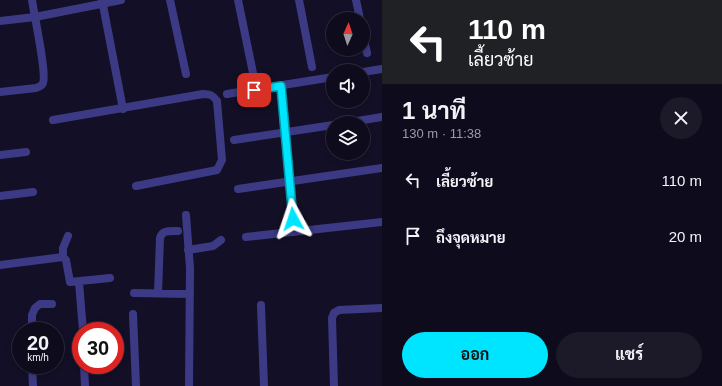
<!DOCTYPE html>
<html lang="th">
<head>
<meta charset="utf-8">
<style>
	:root { --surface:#0e0b1c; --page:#1c1929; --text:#f1f3f6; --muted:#9b9ba3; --line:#2e2b3b; --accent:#00e5ff }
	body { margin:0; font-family:Arial,Sarabun,sans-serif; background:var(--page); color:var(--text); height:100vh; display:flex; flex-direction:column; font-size:15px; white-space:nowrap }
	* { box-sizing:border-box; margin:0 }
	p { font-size:13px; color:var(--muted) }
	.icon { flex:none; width:22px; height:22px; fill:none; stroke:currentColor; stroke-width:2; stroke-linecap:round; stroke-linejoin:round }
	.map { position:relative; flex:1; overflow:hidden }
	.details { display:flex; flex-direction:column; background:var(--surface); width:340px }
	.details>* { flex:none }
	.guide { background:#202124; color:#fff; overflow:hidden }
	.needle { width:26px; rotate:3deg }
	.tools { position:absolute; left:326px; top:12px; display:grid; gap:8px }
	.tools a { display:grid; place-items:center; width:44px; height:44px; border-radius:50%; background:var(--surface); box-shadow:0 2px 6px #0003,0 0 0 1px var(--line); font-size:20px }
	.speed { position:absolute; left:12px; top:322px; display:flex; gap:8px; font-size:20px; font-weight:700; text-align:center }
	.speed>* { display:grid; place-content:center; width:52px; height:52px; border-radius:50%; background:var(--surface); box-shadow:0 2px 6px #0003,0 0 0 1px var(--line); line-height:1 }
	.speed small { font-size:10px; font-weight:400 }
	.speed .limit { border:6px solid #d22; background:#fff; color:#111 }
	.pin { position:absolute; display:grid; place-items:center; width:34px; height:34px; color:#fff; margin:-17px; border-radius:8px; box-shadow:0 2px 6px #0006 }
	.me { position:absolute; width:44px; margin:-22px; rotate:355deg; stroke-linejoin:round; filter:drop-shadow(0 0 3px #0008) }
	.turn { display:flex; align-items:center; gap:14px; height:84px; padding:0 20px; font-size:18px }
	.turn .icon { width:52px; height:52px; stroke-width:2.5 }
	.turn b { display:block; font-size:28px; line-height:34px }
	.round { display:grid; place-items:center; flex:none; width:42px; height:42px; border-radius:21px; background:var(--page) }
	.headline { display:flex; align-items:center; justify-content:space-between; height:68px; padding:0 20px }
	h1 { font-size:24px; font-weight:700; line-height:30px }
	.primary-button { display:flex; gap:8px; margin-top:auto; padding:8px 20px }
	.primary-button a { flex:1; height:46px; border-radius:24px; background:var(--accent); color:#111; font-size:16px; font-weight:700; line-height:46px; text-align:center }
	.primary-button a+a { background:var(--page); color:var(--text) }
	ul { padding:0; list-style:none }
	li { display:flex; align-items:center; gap:12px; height:56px; padding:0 20px }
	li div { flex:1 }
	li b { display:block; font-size:15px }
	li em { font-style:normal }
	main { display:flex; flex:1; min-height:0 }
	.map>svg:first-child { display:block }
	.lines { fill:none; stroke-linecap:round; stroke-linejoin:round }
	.street { stroke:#3d3a85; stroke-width:8 }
	.route-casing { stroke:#0095a6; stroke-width:10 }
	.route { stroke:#00e5ff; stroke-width:7 }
</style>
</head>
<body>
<main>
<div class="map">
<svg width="382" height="386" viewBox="0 0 382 386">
	<rect width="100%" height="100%" fill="#130f26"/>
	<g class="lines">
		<!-- street -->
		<path class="street" d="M 102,0 L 123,109
			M 170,0 L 186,74
			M 238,0 L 254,78
			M 299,0 L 312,67
			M 356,0 L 360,19
			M 0,21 L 35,17 L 121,0
			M 363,35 L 367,53
			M 363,72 L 382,69
			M 281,86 L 294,232
			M 0,92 L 36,88 C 39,87 42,86 43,83 C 47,74 34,14 32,0
			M 227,94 L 333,77
			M 53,120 L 203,94 C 210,94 213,95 217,101 L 222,160 L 217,170 L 136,186
			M 345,123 L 382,117
			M 234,140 L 333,125
			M 0,155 L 26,152
			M 238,189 L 382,168
			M 0,196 L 33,192
			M 186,215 L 190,268 L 189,386
			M 246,237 L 382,222
			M 188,250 L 213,246 L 221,240
			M 63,257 L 63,248 L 68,236
			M 0,265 L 63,257 L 66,260 L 70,282 L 110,278
			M 79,282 L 83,331
			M 134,293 L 190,294
			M 158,293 L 160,238 C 162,230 170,231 178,231
			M 261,305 L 264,386
			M 133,314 L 136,386
			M 32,331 L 32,315 L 35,308 L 40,304 L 52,304
			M 32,365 L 33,386
			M 84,365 L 85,386
			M 334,386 L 332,318 L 334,313 L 339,310 L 382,308"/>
	</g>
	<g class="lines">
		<!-- route casing -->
		<g class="route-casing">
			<path id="route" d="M 254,90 L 281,86 L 293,219"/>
		</g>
		<!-- route -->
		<use href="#route" class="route"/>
	</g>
</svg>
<div class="tools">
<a><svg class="needle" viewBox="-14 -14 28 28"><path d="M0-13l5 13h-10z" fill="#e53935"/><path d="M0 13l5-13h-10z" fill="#9b9ba3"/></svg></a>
<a><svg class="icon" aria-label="sound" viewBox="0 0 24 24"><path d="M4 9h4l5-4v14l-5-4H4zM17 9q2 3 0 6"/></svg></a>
<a><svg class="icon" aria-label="layers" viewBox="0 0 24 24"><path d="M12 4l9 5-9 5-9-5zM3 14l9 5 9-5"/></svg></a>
</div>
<div class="speed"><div>20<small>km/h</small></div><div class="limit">30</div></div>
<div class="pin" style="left:254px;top:90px;background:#d93025"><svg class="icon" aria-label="arrive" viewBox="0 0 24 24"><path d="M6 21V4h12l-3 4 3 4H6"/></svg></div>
<svg class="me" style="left:293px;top:219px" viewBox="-20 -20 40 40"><path d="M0-17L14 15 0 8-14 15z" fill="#00e5ff" stroke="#fff" stroke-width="4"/></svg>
</div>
<section class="details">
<div class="guide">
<div class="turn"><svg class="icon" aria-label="left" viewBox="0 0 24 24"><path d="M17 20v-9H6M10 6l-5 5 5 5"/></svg><div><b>110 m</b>เลี้ยวซ้าย</div></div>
</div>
<div class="headline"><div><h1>1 นาที</h1><p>130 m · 11:38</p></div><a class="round"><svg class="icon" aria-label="close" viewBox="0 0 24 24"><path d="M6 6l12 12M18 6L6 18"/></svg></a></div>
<ul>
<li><svg class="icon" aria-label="left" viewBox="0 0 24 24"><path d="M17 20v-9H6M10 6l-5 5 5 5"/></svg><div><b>เลี้ยวซ้าย</b></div><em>110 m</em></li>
<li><svg class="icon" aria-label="arrive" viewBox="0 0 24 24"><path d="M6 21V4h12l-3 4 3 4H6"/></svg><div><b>ถึงจุดหมาย</b></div><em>20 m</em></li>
</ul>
<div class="primary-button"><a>ออก</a><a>แชร์</a></div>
</section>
</main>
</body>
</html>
